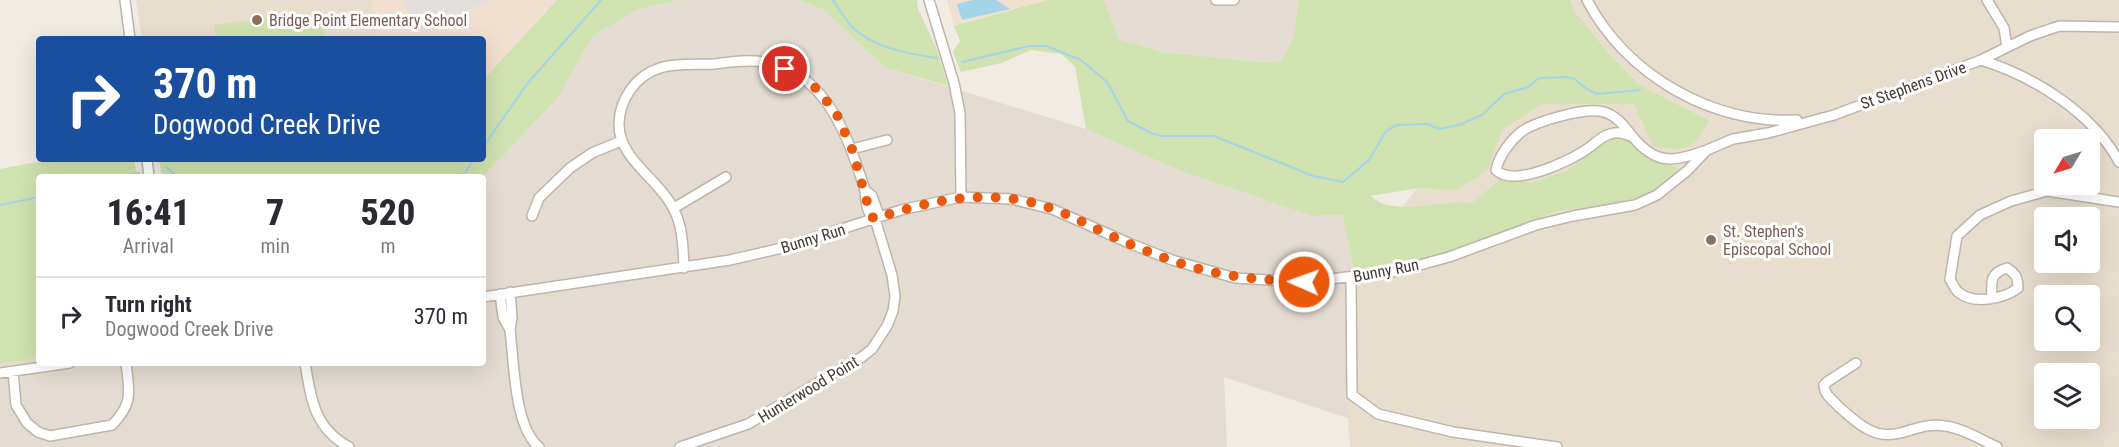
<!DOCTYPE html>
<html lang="en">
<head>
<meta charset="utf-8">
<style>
	:root { --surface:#fff; --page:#f7f7f7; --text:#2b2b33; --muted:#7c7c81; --line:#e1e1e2 }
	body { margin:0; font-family:"Roboto Condensed",sans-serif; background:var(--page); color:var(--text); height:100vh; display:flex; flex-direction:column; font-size:22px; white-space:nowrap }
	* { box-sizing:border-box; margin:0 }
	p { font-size:20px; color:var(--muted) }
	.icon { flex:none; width:33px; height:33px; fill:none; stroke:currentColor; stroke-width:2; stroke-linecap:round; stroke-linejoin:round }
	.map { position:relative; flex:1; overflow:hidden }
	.side { position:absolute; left:36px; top:174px; width:450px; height:192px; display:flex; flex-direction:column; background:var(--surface); border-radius:6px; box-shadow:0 6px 24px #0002 }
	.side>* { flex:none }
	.banner { position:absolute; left:36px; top:36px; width:450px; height:126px; border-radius:6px; box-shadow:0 6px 24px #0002; background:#1a4fa0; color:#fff; overflow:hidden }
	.needle { width:39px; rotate:232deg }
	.buttons { position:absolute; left:2034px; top:129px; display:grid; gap:12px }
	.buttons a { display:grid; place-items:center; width:66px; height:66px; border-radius:6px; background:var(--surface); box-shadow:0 6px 24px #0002; font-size:30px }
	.pin { position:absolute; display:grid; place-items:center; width:51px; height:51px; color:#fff; margin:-26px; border:3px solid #fff; border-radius:50%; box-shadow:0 2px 6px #0007 }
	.me { position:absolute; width:66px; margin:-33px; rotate:272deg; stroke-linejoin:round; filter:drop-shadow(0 0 4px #0008) }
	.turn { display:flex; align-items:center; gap:21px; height:126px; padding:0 18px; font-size:27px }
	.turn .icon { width:78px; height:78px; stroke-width:2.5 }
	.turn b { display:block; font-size:42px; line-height:51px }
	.eta { display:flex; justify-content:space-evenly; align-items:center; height:102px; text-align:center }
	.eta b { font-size:36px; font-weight:800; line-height:42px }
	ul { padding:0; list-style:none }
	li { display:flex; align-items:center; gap:18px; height:78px; padding:0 18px; border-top:2px solid var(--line) }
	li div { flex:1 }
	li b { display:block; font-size:22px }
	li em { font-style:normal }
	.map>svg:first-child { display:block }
	.residential { fill:#e4dcd2 }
	.commercial { fill:#f1dfcf }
	.education { fill:#e8dece; fill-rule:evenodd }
	.green { fill:#d0e2af }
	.parking { fill:#e1dedc }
	.water { fill:#a3d4e9 }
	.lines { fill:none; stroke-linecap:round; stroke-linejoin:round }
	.stream { stroke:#a3d4e9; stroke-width:2 }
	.minor-casing { stroke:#beb4aa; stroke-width:12 }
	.minor { stroke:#fff; stroke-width:9 }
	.route { stroke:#ea580c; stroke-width:10; stroke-dasharray:0 18 }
	.education-dot { fill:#8d6e63; stroke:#fff; stroke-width:2 }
	.labels { text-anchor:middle; stroke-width:6; stroke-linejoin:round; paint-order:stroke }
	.education-label { font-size:16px; fill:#785e54; stroke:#fff; text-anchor:start }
	.street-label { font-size:16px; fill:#423b34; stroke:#fff }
</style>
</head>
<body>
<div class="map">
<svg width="2119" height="447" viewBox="0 0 2119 447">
	<rect width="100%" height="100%" fill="#f0ebe3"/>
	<!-- residential -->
	<path class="residential" d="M 679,0 L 798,0 L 824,10 L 884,67 L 1086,129 L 1183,172 L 1312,216 L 1342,215 L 1354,270 L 1347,399 L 1350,419 L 1224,377 L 1227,447 L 0,447 L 0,364 L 39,358 L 39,363 L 483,363 L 482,177 L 557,99 L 593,36 L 639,9 Z
		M 1104,0 L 1298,0 L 1294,36 L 1281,61 L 1269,63 L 1163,52 L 1119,39 Z"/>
	<!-- commercial -->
	<path class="commercial" d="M 372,0 L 557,0 L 483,80 L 483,39 L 378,39 Z
		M 947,0 L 1048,0 L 954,26 Z"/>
	<!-- education -->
	<path class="education" d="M 136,0 L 372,0 L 378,39 L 142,39 Z
		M 1563,0 L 2119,0 L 2119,447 L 1350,447 L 1347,399 L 1354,270 ZM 2044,140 L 2090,140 L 2090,184 L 2044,184 ZM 2044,218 L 2090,218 L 2090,262 L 2044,262 ZM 2044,296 L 2090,296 L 2090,340 L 2044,340 ZM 2044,374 L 2090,374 L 2090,418 L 2044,418 Z"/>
	<!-- green -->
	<path class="green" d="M 557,0 L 679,0 L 639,9 L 593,36 L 557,99 L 482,177 L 162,177 L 159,159 L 483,159 L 483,80 Z
		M 799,0 L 917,0 L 918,9 L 936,47 L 948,86 L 884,67 L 824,10 Z
		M 1048,0 L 1104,0 L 1119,39 L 1162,52 L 1269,63 L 1281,61 L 1294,36 L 1298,0 L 1570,0 L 1574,11 L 1610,55 L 1638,84 L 1709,121 C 1691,151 1687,152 1653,146 L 1634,104 L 1541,104 L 1502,130 L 1488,170 L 1457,190 L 1419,188 L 1370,196 C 1375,199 1381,204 1387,205 C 1415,211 1444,200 1473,203 L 1500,179 L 1531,183 L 1568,170 L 1613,137 L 1625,139 L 1646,157 L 1678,168 L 1673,175 L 1653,193 L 1616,204 L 1556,211 L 1447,254 L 1354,270 L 1342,215 L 1312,216 L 1183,172 L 1086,129 L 1075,66 L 1061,54 L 1031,50 L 1001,63 L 961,72 L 953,52 L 960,41 L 954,26 Z
		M 321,11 L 325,39 L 216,39 L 214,25 Z
		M 52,159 L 134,159 L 137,177 L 39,177 L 39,358 L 0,364 L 0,169 Z"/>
	<!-- parking -->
	<path class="parking" d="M 403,0 L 489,0 L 426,32 L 423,27 L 418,29 Z"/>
	<!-- water -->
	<path class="water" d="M 973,0 L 996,0 L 1010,9 L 962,20 L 957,4 Z"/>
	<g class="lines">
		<!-- stream -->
		<path class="stream" d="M 833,0 C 839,9 845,19 852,27 C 873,48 910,54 937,58
			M 962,62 L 1029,46 L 1046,46 L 1081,60 L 1107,82 L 1128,121 L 1151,133 L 1161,136 L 1214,136 L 1313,176 L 1343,182 L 1369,160 L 1386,131 L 1397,125 L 1427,124 L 1439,129 L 1459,125 L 1482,115 L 1504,94 L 1528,87 L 1539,78 L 1566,77 L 1575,79 L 1585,88 L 1597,94 L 1640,90
			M 483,147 L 527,84 L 601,0
			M 166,167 L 178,177
			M 124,177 L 139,173
			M 458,177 L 465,173 L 474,159
			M 0,205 L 39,197"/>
		<!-- minor casing -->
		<g class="minor-casing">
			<path id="minor" d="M 125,0 L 130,39
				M 929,0 L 954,83 L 960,113 L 961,197
				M 1216,0 L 1234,0
				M 1587,0 C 1626,75 1713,125 1797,120
				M 1987,0 L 2004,28 L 2007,47
				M 1981,60 L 2030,36 L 2059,26 L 2119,27
				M 1633,137 C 1625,134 1618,131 1610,134 C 1601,136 1595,144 1587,149 C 1570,161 1514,188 1496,170 C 1499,156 1510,141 1521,132 C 1536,121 1586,107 1604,112 C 1617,116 1624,126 1632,136 C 1655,164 1672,163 1704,151
				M 852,149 L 887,140
				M 147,159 L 149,177
				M 865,190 L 872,196 L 878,213 L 875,219
				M 674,208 L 726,177
				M 532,216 L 539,198 L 570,168 L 592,153 L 621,141
				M 1351,277 L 1352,395 L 1378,414 L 1453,432 L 1557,447
				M 510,292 L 512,318 L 510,330 C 514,361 514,427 539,447
				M 500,294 L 503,317 L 510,330
				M 483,297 L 730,260 L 782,248 L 901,210 L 961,197 L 1011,199 L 1052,209 L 1131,244 L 1172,260 L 1235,278 L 1304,282 L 1398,271 L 1449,257 L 1536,225 L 1573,216 L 1635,205 L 1657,195 L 1687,171 L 1707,150 L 1733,139 L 1768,133 L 1834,115 L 1981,60 C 2033,76 2093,113 2119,162
				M 1992,298 C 1991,281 1990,273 2007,268 C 2016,274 2018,278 2018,288 C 2004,299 1973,305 1958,292 C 1955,289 1952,283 1950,279 L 1957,236 L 1980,215 L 2011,201 L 2047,191 L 2119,202
				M 305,363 C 311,399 314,428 349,447
				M 1856,363 L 1827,382 L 1824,385 C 1824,395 1833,400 1839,407 C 1857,423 1874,440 1900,433 C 1916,429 1929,423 1945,426 C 1962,428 1982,440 1997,447
				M 13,371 L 16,405 L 27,423 L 38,432 L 50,436 L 112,425 C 134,403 129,391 126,363
				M 0,373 L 70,363
				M 680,447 L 748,424 L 862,357 L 872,349 L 887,326 L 893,311 L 895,296 L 892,275 L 875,219 C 866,213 866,201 865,191 C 864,184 860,176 858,169 C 843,123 818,70 764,62 C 748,59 730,62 714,64 C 697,65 676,63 660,68 C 636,75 620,99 619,123 C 618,158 657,178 672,206 C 683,225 683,246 684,268"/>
		</g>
		<!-- minor -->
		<use href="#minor" class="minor"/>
	</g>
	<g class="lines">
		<!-- route -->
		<path class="route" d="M 785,69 L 801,76 L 819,91 L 837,115 L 852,149 L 871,216 L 875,219 C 931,199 995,187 1053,209 C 1070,215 1086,224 1103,232 C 1133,246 1164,259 1196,268 C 1232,278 1267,280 1304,282"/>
	</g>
	<!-- markers -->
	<g class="education-dot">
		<circle cx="257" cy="20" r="6"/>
		<circle cx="1711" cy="240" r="6"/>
	</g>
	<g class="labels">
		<!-- education labels -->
		<g class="education-label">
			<text x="269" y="26">Bridge Point Elementary School</text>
			<text x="1723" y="237">St. Stephen's<tspan x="1723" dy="18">Episcopal School</tspan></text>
		</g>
		<!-- street labels -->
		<g class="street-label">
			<text transform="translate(1913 85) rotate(-20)" y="6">St Stephens Drive</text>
			<text transform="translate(813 238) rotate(-17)" y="6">Bunny Run</text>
			<text transform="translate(1386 270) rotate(-11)" y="6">Bunny Run</text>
			<text transform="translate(808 389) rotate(-31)" y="6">Hunterwood Point</text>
		</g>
	</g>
</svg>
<div class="buttons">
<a><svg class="needle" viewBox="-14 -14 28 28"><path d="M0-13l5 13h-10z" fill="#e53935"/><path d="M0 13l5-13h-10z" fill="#7c7c81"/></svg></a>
<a><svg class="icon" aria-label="sound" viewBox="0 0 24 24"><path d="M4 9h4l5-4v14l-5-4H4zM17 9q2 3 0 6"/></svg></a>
<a><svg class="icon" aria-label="search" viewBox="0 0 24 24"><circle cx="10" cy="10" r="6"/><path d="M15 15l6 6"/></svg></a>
<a><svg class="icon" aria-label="layers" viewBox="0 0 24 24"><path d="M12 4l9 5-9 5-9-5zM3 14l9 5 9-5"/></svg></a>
</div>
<div class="pin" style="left:785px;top:69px;background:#d93025"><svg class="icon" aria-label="arrive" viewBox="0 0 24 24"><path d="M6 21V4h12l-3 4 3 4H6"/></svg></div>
<svg class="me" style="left:1304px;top:282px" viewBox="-20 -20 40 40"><circle r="17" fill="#ea580c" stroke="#fff" stroke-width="3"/><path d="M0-11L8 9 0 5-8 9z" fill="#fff"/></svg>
<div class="banner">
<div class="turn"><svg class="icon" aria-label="right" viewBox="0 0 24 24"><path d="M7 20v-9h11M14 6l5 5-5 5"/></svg><div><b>370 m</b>Dogwood Creek Drive</div></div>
</div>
<section class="side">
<div class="eta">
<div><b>16:41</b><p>Arrival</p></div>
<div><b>7</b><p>min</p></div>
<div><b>520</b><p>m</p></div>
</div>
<ul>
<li><svg class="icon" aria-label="right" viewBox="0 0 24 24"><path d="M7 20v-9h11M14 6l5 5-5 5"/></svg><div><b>Turn right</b><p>Dogwood Creek Drive</p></div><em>370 m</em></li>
</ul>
</section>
</div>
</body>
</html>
